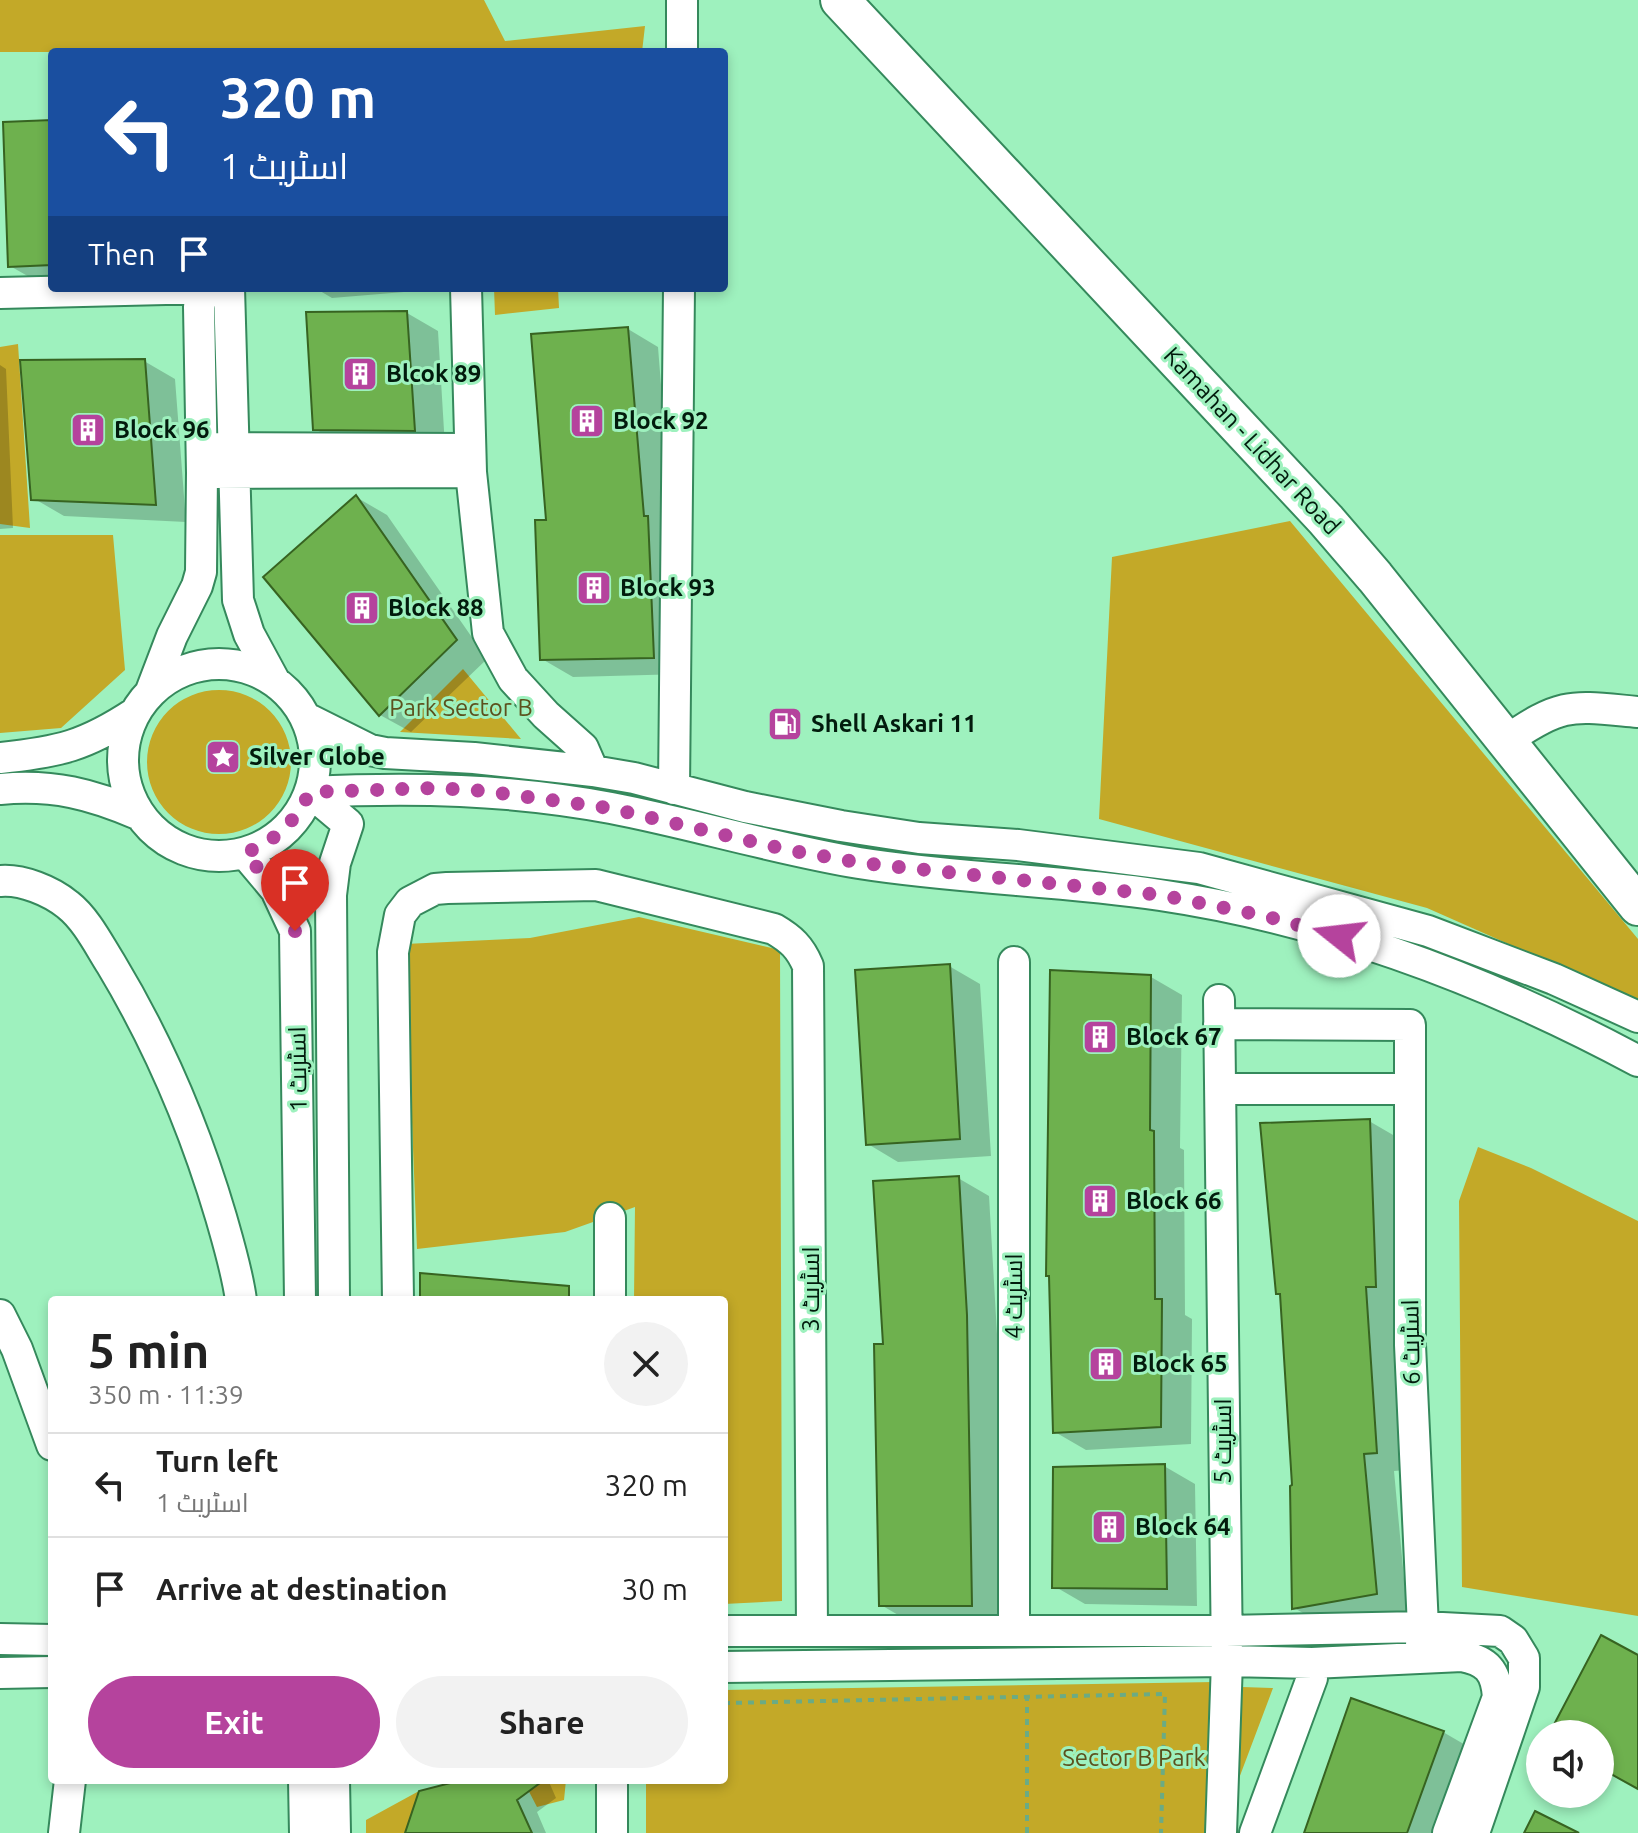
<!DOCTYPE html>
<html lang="en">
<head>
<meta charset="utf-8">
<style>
	:root { --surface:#fff; --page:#f2f2f2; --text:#222; --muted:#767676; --line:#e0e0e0; --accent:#b5439d }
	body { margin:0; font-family:Ubuntu,Cairo,sans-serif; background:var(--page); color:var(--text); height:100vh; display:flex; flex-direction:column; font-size:30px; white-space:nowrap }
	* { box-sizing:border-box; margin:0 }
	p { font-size:26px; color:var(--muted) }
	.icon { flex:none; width:44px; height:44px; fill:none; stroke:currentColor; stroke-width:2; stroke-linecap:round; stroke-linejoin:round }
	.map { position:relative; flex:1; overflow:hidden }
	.sheet { position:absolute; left:48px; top:1296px; width:680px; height:488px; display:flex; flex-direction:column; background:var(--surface); border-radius:8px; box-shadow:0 4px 12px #0003 }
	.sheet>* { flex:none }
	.top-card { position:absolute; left:48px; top:48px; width:680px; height:244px; border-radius:8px; box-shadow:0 4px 12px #0003; background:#1a4fa0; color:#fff; overflow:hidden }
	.fabs { position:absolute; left:1526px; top:1720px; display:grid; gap:16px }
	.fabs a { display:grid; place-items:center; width:88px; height:88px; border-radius:50%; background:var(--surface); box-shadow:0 4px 12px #0003; font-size:40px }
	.pin { position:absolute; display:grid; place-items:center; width:68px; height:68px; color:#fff; margin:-82px -34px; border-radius:50% 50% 50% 0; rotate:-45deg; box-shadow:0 0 8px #0007 }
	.pin .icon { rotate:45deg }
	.me { position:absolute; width:88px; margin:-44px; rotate:286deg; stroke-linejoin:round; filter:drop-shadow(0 0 6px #0008) }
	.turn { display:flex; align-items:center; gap:28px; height:168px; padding:0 40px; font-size:36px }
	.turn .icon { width:104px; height:104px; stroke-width:2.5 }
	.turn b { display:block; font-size:56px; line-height:68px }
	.then { display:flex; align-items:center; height:76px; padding:0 40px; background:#0003; gap:16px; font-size:30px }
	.round { display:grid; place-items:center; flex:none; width:84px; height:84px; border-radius:42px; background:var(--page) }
	.headline { display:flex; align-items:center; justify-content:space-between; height:136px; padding:0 40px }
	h1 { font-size:48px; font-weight:600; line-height:60px }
	.action { display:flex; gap:16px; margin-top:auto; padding:16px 40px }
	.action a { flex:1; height:92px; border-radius:48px; background:var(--accent); color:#fff; font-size:32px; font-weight:600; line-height:92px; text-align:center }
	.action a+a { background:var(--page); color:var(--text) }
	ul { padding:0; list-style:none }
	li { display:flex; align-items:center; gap:24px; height:104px; padding:0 40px; border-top:2px solid var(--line) }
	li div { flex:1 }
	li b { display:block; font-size:30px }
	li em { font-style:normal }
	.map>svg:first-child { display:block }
	.green { fill:#c3a928 }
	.shadow { fill:#0003 }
	.building { fill:#6eb14e; stroke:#376321; stroke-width:2 }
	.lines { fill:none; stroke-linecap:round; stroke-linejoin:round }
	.minor-casing { stroke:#35895c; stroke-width:34 }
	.major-casing { stroke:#35895c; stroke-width:42 }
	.path { stroke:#6bab84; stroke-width:4; stroke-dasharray:6 6; stroke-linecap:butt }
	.minor { stroke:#fff; stroke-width:30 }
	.major { stroke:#fff; stroke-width:38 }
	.route { stroke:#b5439d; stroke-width:14; stroke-dasharray:0 25.2 }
	.labels { text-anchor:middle; stroke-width:6; stroke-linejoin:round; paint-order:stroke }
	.poi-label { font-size:24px; font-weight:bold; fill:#021b0d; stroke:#9ef1be; text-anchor:start }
	.street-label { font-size:24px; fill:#021b0d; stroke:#9ef1be }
	.park-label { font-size:24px; fill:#5c511d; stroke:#9ef1be }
</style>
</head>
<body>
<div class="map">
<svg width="1638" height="1833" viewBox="0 0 1638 1833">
	<rect width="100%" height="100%" fill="#9ef1be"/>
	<!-- green -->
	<path class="green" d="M 0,0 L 484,0 L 505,41 L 645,26 L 642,52 L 0,52 Z
		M 494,288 L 558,288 L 559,308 L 495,315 Z
		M 18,344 L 30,528 L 0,524 L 0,347 Z
		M 1290,521 L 1638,939 L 1638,1001 L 1427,908 L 1099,819 L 1112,557 Z
		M 0,535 L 113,535 L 125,670 L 61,728 L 0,733 Z
		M 463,669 L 521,739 L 400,732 Z
		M147 762a72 72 0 1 1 144 0a72 72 0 1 1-144 0Z
		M 639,917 L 780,950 L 782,1601 L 724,1604 L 724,1300 L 634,1300 L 635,1207 L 565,1232 L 417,1249 L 405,944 L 530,938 Z
		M 1478,1147 L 1531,1168 L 1638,1221 L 1638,1616 L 1462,1587 L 1459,1201 Z
		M 1215,1682 L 1207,1833 L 646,1833 L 646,1780 L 724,1780 L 724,1690 Z
		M 1242,1687 L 1273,1688 L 1238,1781 Z
		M 523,1780 L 566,1780 L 564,1800 L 537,1807 Z
		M 419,1791 L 405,1833 L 366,1833 L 366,1820 Z"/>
	<!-- shadow -->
	<path class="shadow" d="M 52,122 L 52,283 L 40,283 L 10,266 Z
		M 315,288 L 440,288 L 440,289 L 332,298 Z
		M 407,313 L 438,331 L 445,447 L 346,447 L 315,429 Z
		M 628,329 L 658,347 L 684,674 L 573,677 L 542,659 L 548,522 Z
		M 144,361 L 175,379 L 186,522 L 64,516 L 33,498 Z
		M 0,365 L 6,369 L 13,528 L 0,529 Z
		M 356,497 L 387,515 L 487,659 L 411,732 L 380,715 Z
		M 949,966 L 980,984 L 991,1156 L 898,1162 L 868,1144 Z
		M 1151,977 L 1182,995 L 1180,1148 L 1184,1150 L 1185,1315 L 1192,1319 L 1191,1444 L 1086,1450 L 1055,1432 L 1051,1277 Z
		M 1369,1121 L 1400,1139 L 1407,1470 L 1394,1471 L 1407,1611 L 1325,1625 L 1294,1608 L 1294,1487 L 1282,1295 L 1278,1293 Z
		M 958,1178 L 989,1196 L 997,1334 L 1003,1622 L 912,1623 L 881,1605 L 885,1346 Z
		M 1164,1466 L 1195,1484 L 1197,1606 L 1085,1604 L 1054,1586 Z
		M 1443,1732 L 1474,1750 L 1444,1833 L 1306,1833 Z
		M 478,1780 L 549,1782 L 556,1798 L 537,1812 L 546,1833 L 407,1833 Z"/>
	<!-- building -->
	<path class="building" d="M 52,120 L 52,265 L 8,267 L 3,122 Z
		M 407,311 L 415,431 L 313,430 L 306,312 Z
		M 628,327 L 644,516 L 648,516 L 654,658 L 540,660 L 535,520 L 546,520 L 531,334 Z
		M 145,359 L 156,505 L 31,500 L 20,360 Z
		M 356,495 L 457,640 L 379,716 L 263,577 Z
		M 950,964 L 960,1139 L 866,1145 L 855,970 Z
		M 1050,970 L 1151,975 L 1150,1130 L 1154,1131 L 1155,1299 L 1162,1299 L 1161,1427 L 1053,1433 L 1049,1276 L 1046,1276 Z
		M 1370,1119 L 1376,1287 L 1366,1287 L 1377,1453 L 1364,1454 L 1377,1594 L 1292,1609 L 1290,1486 L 1292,1485 L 1280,1294 L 1276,1294 L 1260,1123 Z
		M 959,1176 L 967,1315 L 972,1606 L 879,1606 L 874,1344 L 883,1344 L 873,1181 Z
		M 420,1273 L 569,1286 L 569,1300 L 420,1300 Z
		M 1165,1464 L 1167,1589 L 1052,1588 L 1053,1467 Z
		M 1601,1635 L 1638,1655 L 1638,1789 L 1600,1768 L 1600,1734 L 1549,1734 Z
		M 1351,1698 L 1444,1731 L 1407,1833 L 1304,1833 Z
		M 462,1780 L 544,1780 L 517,1800 L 532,1833 L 405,1833 L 419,1791 Z
		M 1535,1811 L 1579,1833 L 1524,1833 Z"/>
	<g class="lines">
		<!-- minor casing -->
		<g class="minor-casing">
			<path id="minor" d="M 682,52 L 682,0
				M 229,288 L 238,600 L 249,634 L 275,682
				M 466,288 L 471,472 L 488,633 L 513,679 L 546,715 L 583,748 L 593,771
				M 0,293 L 207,288
				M 212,448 L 470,449
				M 212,473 L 471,472
				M123 760a96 96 0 1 1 192 0a96 96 0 1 1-192 0Z
				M 151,691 L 172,636 L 197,586 L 201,572 L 202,473 L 199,307 L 202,288
				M 306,718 L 370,750 L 385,753 L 474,758 L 593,771 L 634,778 L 745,807 L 841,826 L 919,838 L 1018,845 L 1199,868 L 1428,931 L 1554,979 L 1638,1017
				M 1506,741 C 1563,701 1572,706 1638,712
				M 0,758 C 59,752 85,746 135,713
				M 0,789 C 53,784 92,794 140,815
				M 674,789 L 679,288
				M 310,792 C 413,787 508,789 611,808 C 694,824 775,849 859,863 C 959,879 1060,880 1160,895 C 1328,920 1489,981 1638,1061
				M 310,792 L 348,824 L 335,863 L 331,895 L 334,1300
				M 245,853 L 276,890 L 295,931 L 300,1300
				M 0,881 C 22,879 51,891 68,905 C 86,919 99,945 111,964 C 158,1042 195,1129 221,1217 C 229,1245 237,1271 241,1300
				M 1014,962 L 1014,1630
				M 1219,1000 L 1227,1661 L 1221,1833
				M 1219,1024 L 1410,1025 L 1410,1345 L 1423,1627 L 1421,1645
				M 1220,1089 L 1410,1089
				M 398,1300 L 393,952 L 400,915 L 410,902 L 435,889 L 447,888 L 596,885 L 774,929 C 791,939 800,947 808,966 L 812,1630
				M 610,1300 L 610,1218
				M 0,1315 L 17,1349 L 52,1445
				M 724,1631 L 1226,1631 L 1423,1627 L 1500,1631 L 1513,1640 L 1524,1658 L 1524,1687 L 1474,1833
				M 0,1639 L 52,1640
				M 724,1667 L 1227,1661 L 1312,1663 L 1462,1656 C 1487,1661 1496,1671 1498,1697 L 1448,1833
				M 0,1673 L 52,1672
				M 304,1780 L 305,1833
				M 334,1780 L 335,1833
				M 64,1833 L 70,1780
				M 612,1833 L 612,1780
				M 1255,1833 L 1312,1678 L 1312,1663"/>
		</g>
		<!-- major casing -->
		<g class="major-casing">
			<path id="major" d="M 840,0 L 1326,520 L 1375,577 L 1638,906"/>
		</g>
		<!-- path -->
		<path class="path" d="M 724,1703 L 1165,1694 L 1161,1833
			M 1027,1833 L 1027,1696"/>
		<!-- minor -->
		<use href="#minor" class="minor"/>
		<!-- major -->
		<use href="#major" class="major"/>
	</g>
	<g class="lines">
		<!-- route -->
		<path class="route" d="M 295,931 L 276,890 L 245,853 C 277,840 294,823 310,792 L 437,788 L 484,791 L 609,808 L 788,850 L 862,863 L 1160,895 L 1265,916 L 1339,936"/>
	</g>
	<!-- icons -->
	<defs>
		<g id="building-square" transform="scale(1.8)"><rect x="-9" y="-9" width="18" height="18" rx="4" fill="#b5439d" stroke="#9ef1be"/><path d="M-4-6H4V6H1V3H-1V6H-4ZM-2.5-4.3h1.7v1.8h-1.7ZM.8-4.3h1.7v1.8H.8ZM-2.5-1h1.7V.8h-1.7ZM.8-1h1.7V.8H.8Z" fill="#fff"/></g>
		<g id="fuel-square" transform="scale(1.8)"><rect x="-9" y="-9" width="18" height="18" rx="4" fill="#b5439d" stroke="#9ef1be"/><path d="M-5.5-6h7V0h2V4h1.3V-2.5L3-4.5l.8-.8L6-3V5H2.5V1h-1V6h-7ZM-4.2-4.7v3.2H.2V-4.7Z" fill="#fff"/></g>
		<g id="sight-square" transform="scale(1.8)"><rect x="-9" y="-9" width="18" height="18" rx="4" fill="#b5439d" stroke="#9ef1be"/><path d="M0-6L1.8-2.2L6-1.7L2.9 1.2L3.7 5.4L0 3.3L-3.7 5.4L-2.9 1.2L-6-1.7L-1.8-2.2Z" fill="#fff"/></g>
	</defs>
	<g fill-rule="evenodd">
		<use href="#building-square" x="360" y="374"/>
		<use href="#building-square" x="587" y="421"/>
		<use href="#building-square" x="88" y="430"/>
		<use href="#building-square" x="594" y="588"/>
		<use href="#building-square" x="362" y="608"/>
		<use href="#fuel-square" x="785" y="724"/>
		<use href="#sight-square" x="223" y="757"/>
		<use href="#building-square" x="1100" y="1037"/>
		<use href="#building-square" x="1100" y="1201"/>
		<use href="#building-square" x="1106" y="1364"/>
		<use href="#building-square" x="1109" y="1527"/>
	</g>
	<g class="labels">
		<!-- poi labels -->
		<g class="poi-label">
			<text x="386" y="382">Blcok 89</text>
			<text x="613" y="429">Block 92</text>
			<text x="114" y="438">Block 96</text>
			<text x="620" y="596">Block 93</text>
			<text x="388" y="616">Block 88</text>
			<text x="811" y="732">Shell Askari 11</text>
			<text x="249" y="765">Silver Globe</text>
			<text x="1126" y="1045">Block 67</text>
			<text x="1126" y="1209">Block 66</text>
			<text x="1132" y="1372">Block 65</text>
			<text x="1135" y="1535">Block 64</text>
		</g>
		<!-- street labels -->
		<g class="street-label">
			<text transform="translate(1252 441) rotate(47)" y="8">Kamahan - Lidhar Road</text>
			<text transform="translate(298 1069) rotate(-91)" y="8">اسٹریٹ 1</text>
			<text transform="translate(811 1289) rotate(-90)" y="8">اسٹریٹ 3</text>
			<text transform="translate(1014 1296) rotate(-90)" y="8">اسٹریٹ 4</text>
			<text transform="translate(1411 1342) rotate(-91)" y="8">اسٹریٹ 6</text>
			<text transform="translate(1223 1441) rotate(-90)" y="8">اسٹریٹ 5</text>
		</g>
		<!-- park labels -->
		<g class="park-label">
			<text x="461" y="716">Park Sector B</text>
			<text x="1134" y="1766">Sector B Park</text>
		</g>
	</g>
</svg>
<div class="fabs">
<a><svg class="icon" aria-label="sound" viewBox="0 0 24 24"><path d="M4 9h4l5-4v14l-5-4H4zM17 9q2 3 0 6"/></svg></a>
</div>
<div class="pin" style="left:295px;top:931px;background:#d93025"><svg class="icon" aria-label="arrive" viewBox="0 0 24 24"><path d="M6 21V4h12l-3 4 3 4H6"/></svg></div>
<svg class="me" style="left:1339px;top:936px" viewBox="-20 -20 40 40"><circle r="19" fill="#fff"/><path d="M0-13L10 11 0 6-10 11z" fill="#b5439d"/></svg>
<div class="top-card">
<div class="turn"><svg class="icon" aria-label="left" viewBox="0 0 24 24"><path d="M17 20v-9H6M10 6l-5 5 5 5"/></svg><div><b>320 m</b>اسٹریٹ 1</div></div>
<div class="then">Then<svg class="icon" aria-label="arrive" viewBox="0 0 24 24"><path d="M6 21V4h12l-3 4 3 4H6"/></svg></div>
</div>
<section class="sheet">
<div class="headline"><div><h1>5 min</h1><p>350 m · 11:39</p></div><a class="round"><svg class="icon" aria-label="close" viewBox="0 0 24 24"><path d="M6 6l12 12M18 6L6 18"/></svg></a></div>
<ul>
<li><svg class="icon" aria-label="left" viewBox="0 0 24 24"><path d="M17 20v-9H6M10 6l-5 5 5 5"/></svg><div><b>Turn left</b><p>اسٹریٹ 1</p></div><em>320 m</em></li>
<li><svg class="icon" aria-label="arrive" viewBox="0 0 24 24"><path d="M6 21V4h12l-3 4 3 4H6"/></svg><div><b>Arrive at destination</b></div><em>30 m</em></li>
</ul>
<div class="action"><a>Exit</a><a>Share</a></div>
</section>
</div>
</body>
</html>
